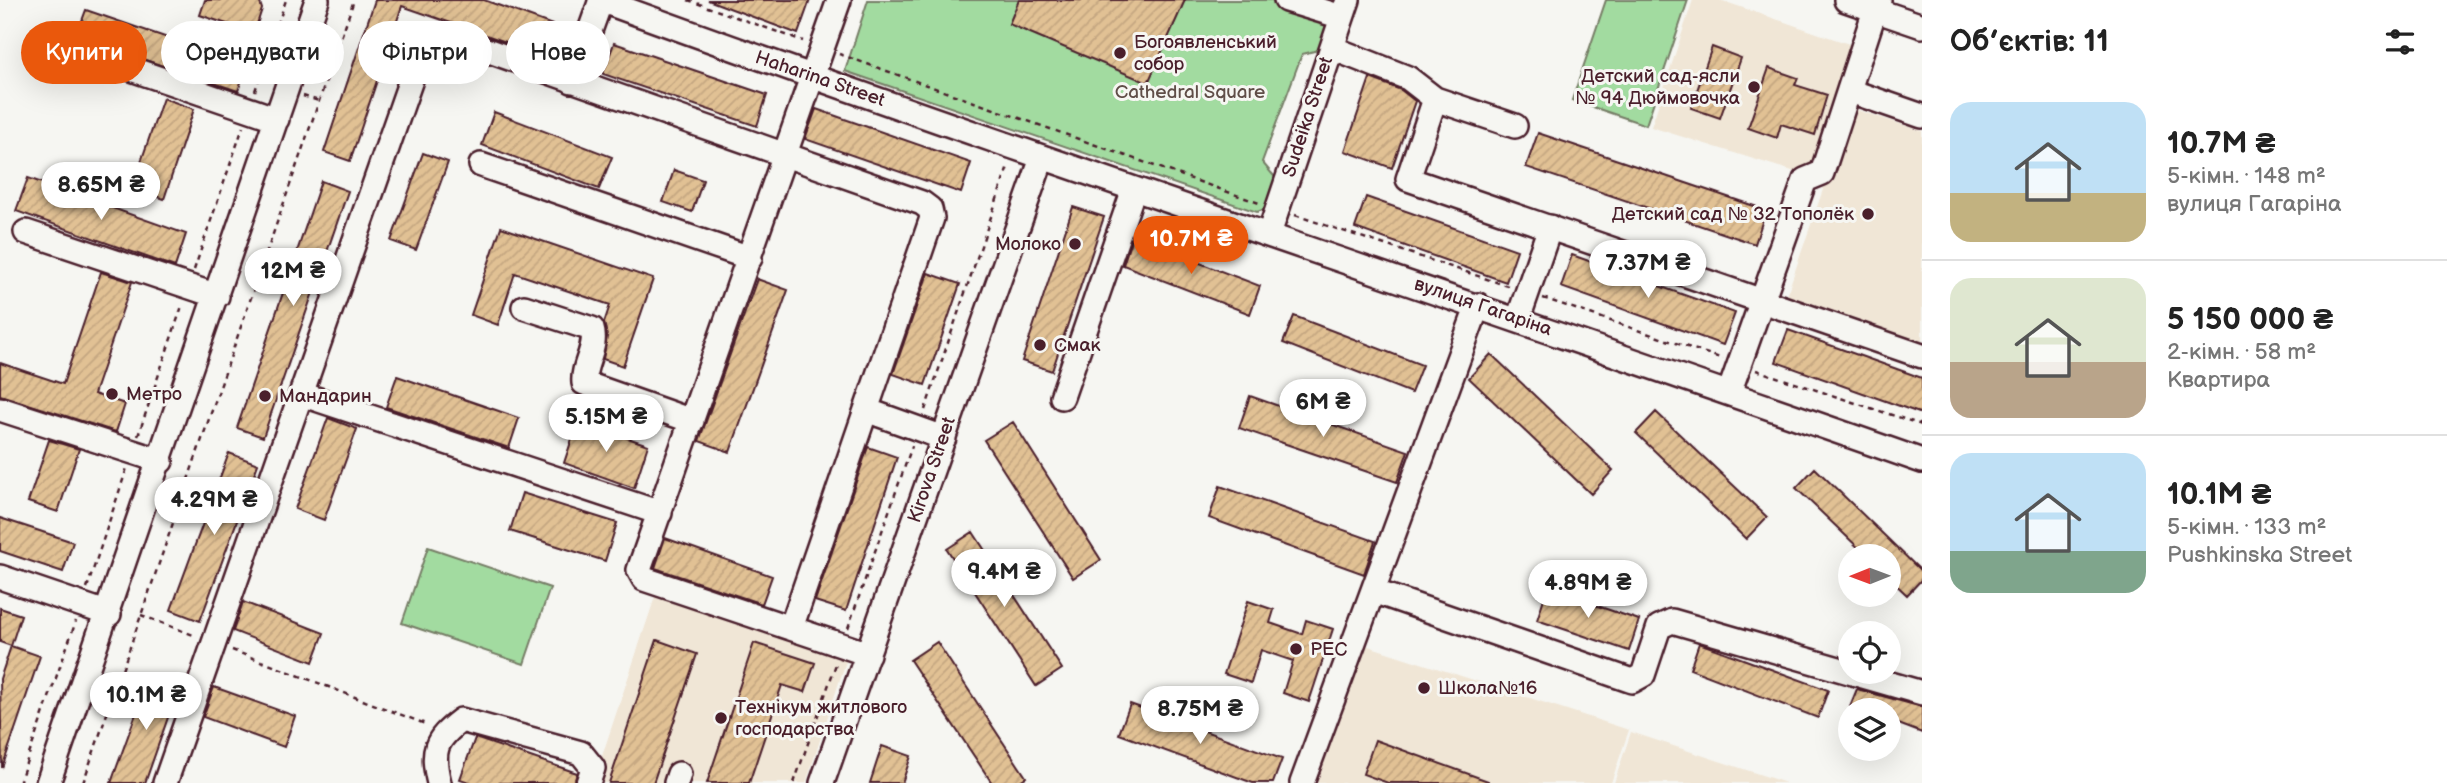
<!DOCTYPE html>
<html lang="uk">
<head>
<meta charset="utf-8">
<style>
  body { margin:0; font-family:"Balsamiq Sans",sans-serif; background:#f6f6f6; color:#222; height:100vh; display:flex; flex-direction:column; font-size:26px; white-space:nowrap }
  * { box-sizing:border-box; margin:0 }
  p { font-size:23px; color:#767676 }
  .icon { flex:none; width:38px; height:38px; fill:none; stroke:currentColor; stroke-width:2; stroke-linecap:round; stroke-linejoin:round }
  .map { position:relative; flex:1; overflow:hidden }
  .panel { display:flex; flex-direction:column; background:#fff; width:525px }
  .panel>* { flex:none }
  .top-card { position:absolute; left:21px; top:21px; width:665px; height:63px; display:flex; gap:14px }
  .needle { width:46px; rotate:269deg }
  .fabs { position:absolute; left:1838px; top:544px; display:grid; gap:14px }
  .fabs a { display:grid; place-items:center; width:63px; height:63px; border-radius:50%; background:#fff; box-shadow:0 7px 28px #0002; font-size:35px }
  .price { position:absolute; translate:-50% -60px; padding:0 16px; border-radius:24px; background:#fff; color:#222; font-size:23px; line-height:46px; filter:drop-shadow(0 2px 4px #0008) }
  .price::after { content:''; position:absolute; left:50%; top:42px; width:21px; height:16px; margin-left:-10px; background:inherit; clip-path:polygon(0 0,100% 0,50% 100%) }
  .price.active { background:#ea580c; color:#fff }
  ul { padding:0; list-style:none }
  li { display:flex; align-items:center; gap:21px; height:175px; padding:0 28px }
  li+li { border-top:2px solid #e0e0e0 }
  li span { display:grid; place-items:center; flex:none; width:196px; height:140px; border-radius:21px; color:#555 }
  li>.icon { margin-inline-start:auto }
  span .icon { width:84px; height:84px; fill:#fffc; stroke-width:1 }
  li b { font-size:30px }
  h2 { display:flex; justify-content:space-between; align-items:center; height:84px; padding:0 28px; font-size:30px }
  .pill { padding:0 24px; border-radius:32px; background:#fff; box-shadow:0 7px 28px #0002; font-size:24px; line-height:63px }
  .pill.active { background:#ea580c; color:#fff }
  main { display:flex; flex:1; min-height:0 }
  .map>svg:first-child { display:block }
  .built { fill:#f0e6d6 }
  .green { fill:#a2dba0; stroke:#767d66; stroke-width:2 }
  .building { fill:url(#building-hatch); stroke:#4a1f2b; stroke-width:2 }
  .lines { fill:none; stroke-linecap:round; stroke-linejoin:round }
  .minor-casing { stroke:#4a1f2b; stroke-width:28 }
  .path { stroke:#4a1f2b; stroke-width:2.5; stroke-dasharray:5 5; stroke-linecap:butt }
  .minor { stroke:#f6f6f2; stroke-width:23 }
  .poi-dot { fill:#4a1f2b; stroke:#f6f6f2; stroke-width:2.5 }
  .labels { text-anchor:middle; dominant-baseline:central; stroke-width:6; stroke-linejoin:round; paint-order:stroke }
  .poi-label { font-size:19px; fill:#4a1f2b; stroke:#f6f6f2; text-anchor:start }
  .street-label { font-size:19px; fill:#4a1f2b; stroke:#f6f6f2 }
  .park-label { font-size:19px; fill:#604e48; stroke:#f6f6f2 }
</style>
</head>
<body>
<main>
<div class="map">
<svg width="1922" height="783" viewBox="0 0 1922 783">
  <defs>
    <pattern id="building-hatch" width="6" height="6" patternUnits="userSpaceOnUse" patternTransform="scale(1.75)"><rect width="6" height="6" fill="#e1c194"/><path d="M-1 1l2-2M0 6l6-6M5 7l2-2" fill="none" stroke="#c3a580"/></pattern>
  </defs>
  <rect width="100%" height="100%" fill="#f6f6f2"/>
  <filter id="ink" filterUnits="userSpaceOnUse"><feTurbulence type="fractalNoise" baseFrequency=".0143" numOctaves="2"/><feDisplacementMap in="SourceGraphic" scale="14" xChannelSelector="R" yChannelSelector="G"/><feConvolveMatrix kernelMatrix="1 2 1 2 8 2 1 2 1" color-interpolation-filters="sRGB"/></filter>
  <g filter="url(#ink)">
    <path class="built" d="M1693,0H1720L1858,47L1817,167L1802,174L1651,127Z
      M1851,108L1922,131V342L1786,297Z
      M658,588L849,652L806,783H593Z
      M1365,645L1629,730L1611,783H1315Z
      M1631,732L1786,783H1614Z"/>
    <path class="green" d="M868,0H1318L1332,22L1323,49L1302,54L1262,162L1279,182L1270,207L1257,212L845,71Z
      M1606,0H1688L1646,125L1572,100Z
      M428,547L550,588L524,664L402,623Z"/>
    <path class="building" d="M205,0H259L262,9L254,33L200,15Z
      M375,0H484L572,32L561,61L402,6L350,161L324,152Z
      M708,0H810L798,34Z
      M1019,0H1185L1148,83L1009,24Z
      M86,10L247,65L238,91L76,37Z
      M614,43L767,95L757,126L603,74Z
      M1712,47L1741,58L1720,118L1691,108Z
      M1769,68L1798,78L1795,85L1827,95L1815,135L1781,124L1777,138L1748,128Z
      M1370,78L1401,90L1415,101L1392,168L1345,151Z
      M163,98L194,109L164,199L132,188Z
      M816,109L971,163L961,193L805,139Z
      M494,112L612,157L599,189L482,145Z
      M1538,133L1766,210L1755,244L1526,167Z
      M423,153L448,162L416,250L391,241Z
      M674,170L703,180L692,212L663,202Z
      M28,178L186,234L175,267L16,211Z
      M321,181L348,191L263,437L237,428Z
      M1366,197L1517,250L1506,282L1355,228Z
      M1073,207L1104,217L1052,371L1022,361Z
      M501,227L653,279L623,366L603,359L607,336L604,323L610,305L515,273L498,325L471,315Z
      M1132,237L1260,286L1250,314L1123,265Z
      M1572,255L1735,313L1723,345L1561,287Z
      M101,272L132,282L94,394L125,404L116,432L0,395V363L63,384Z
      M928,273L960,284L925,385L893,374Z
      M757,279L788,290L730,452L699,441Z
      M1294,316L1422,365L1411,393L1283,343Z
      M1788,330L1922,378V414L1776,362Z
      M1491,354L1613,470L1591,494L1469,378Z
      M397,376L519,418L509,448L386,407Z
      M1250,396L1408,451L1397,482L1239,428Z
      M1656,412L1767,517L1746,539L1636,433Z
      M328,418L357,429L324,520L295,509Z
      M578,421L648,445L634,488L564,463Z
      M1013,422L1101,560L1073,578L984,440Z
      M49,440L79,449L58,512L28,502Z
      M868,447L897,457L846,611L815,601Z
      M229,453L258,464L200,621L171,610Z
      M1815,468L1922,572V579L1907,595L1888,577V556H1867L1796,488Z
      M1220,486L1375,541L1364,574L1209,518Z
      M522,493L617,523L605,561L510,531Z
      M0,518L73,542L63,572L0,551Z
      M973,532L1062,669L1036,686L947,549Z
      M665,538L772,576L762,604L655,568Z
      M1547,589L1639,620L1629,651L1537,620Z
      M1248,601L1274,610L1270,623L1302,634L1306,620L1333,629L1309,702L1283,693L1293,661L1261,650L1251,683L1224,674Z
      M243,602L324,633L313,662L233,631Z
      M0,608L21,615L11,646L0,642Z
      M657,640L697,654L653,783H609Z
      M937,642L1026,777L1017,783H992L910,660Z
      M754,643L815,663L805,692L782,685L749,783H707Z
      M1699,643L1828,690L1818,718L1690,669Z
      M11,646L40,656L2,768L0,679Z
      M150,675L179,686L145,783H111Z
      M214,687L295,716L284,747L203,717Z
      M1857,689L1922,707V733L1888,720V710H1863L1850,706Z
      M1130,704L1282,759L1273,783H1253L1119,734Z
      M475,738L577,773L574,783H472L460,779Z
      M1375,740L1488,781V783H1388L1363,774Z
      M882,746L911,756L902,783H870Z"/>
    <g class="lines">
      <g class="minor-casing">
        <path id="minor" d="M600,0C1038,160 1482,306 1922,461
          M839,0L639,570L644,579L868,654
          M1286,0L1342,17
          M1846,0L1875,10L1879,0
          M1332,48L1408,78L1435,99L1408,179L1922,356
          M79,51L277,119
          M572,81L601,0
          M1850,91L1922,116
          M1435,99L1515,126
          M481,165L750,258
          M26,232L217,296
          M1269,234L1348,0
          M524,307L592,329C598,347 582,365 584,383L692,421
          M1518,319L1550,227
          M1729,393L1805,180L1822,173L1875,10L1922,26
          M301,394L660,513
          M1062,397L1134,189
          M0,409L161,461
          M866,410L944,438
          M0,577L109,614
          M1373,591L1632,681L1643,675L1659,627L1672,621L1922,693
          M48,783L317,0
          M165,783L420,54L440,39L458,40L922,203L930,209L932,218L791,628
          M439,783C431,750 435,740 461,720L581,753L593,768L588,783
          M676,783L679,774
          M822,783L1042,158
          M1302,783L1478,305"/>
      </g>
      <path class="path" d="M688,0L803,41
        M839,54L1259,203
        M255,91L286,0
        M303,96L319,101
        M1295,215L1511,287
        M194,270L243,127
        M1543,298L1723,359
        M1756,370L1922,425
        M925,410L1009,164
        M138,436L182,306
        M87,588L127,468
        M141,615L196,636
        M848,628L912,446
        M232,650L428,725
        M19,783L76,621
        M83,783L354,0
        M794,783L836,664"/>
      <use href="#minor" class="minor"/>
    </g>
  </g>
  <g class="poi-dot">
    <circle cx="1120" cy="53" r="7"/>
    <circle cx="1754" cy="87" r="7"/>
    <circle cx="1868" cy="214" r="7"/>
    <circle cx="1075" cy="244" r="7"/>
    <circle cx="1040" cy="345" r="7"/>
    <circle cx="112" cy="394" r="7"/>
    <circle cx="265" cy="396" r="7"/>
    <circle cx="1296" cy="649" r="7"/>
    <circle cx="1424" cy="688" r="7"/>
    <circle cx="721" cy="718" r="7"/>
  </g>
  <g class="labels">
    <g class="poi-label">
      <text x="1134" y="42">Богоявленський<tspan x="1134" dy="22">собор</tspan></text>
      <text x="1740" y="76" text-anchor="end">Детский сад-ясли<tspan x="1740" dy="22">№ 94 Дюймовочка</tspan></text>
      <text x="1854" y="214" text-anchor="end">Детский сад № 32 Тополёк</text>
      <text x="1061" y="244" text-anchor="end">Молоко</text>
      <text x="1054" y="345">Смак</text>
      <text x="126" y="394">Метро</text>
      <text x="279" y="396">Мандарин</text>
      <text x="1310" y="649">РЕС</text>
      <text x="1438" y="688">Школа№16</text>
      <text x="735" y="707">Технікум житлового<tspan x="735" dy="22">господарства</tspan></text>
    </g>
    <g class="street-label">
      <text transform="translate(820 79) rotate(19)">Haharina Street</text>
      <text transform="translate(1308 117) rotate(-72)">Sudeika Street</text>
      <text transform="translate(1483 307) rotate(19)">вулиця Гагаріна</text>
      <text transform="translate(932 470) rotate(-71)">Kirova Street</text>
    </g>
    <g class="park-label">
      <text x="1190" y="92">Cathedral Square</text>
    </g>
  </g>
</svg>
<div class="fabs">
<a><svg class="needle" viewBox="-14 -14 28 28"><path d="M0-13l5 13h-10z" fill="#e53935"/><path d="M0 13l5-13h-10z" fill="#767676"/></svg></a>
<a><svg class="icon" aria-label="locate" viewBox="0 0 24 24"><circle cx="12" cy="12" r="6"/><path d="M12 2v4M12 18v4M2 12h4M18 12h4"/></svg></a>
<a><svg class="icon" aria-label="layers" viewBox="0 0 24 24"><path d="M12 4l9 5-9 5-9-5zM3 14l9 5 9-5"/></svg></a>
</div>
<b class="price" style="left:101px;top:222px">8.65M ₴</b>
<b class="price active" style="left:1191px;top:276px">10.7M ₴</b>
<b class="price" style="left:1648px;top:300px">7.37M ₴</b>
<b class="price" style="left:293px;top:308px">12M ₴</b>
<b class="price" style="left:1323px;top:439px">6M ₴</b>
<b class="price" style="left:606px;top:454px">5.15M ₴</b>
<b class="price" style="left:214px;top:537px">4.29M ₴</b>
<b class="price" style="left:1004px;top:609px">9.4M ₴</b>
<b class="price" style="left:1588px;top:620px">4.89M ₴</b>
<b class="price" style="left:146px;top:732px">10.1M ₴</b>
<b class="price" style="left:1200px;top:746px">8.75M ₴</b>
<div class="top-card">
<a class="pill active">Купити</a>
<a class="pill">Орендувати</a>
<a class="pill">Фільтри</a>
<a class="pill">Нове</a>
</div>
</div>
<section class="panel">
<h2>Об’єктів: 11<svg class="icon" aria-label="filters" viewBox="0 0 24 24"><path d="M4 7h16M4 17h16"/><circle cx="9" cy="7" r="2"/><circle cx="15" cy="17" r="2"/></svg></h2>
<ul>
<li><span style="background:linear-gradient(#bfe0f5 65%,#c2b280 0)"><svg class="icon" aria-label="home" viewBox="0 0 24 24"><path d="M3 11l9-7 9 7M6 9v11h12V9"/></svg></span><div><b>10.7M ₴</b><p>5-кімн. · 148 m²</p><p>вулиця Гагаріна</p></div></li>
<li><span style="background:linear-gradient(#dfe7d0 60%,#b9a48a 0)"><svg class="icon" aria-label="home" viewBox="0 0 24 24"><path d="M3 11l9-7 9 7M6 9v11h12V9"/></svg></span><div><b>5 150 000 ₴</b><p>2-кімн. · 58 m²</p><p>Квартира</p></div></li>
<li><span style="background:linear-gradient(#bfe0f5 70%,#7fa58c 0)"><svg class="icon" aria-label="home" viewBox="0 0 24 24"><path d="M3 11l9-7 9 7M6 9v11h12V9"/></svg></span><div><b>10.1M ₴</b><p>5-кімн. · 133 m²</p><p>Pushkinska Street</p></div></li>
</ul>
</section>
</main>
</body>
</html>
